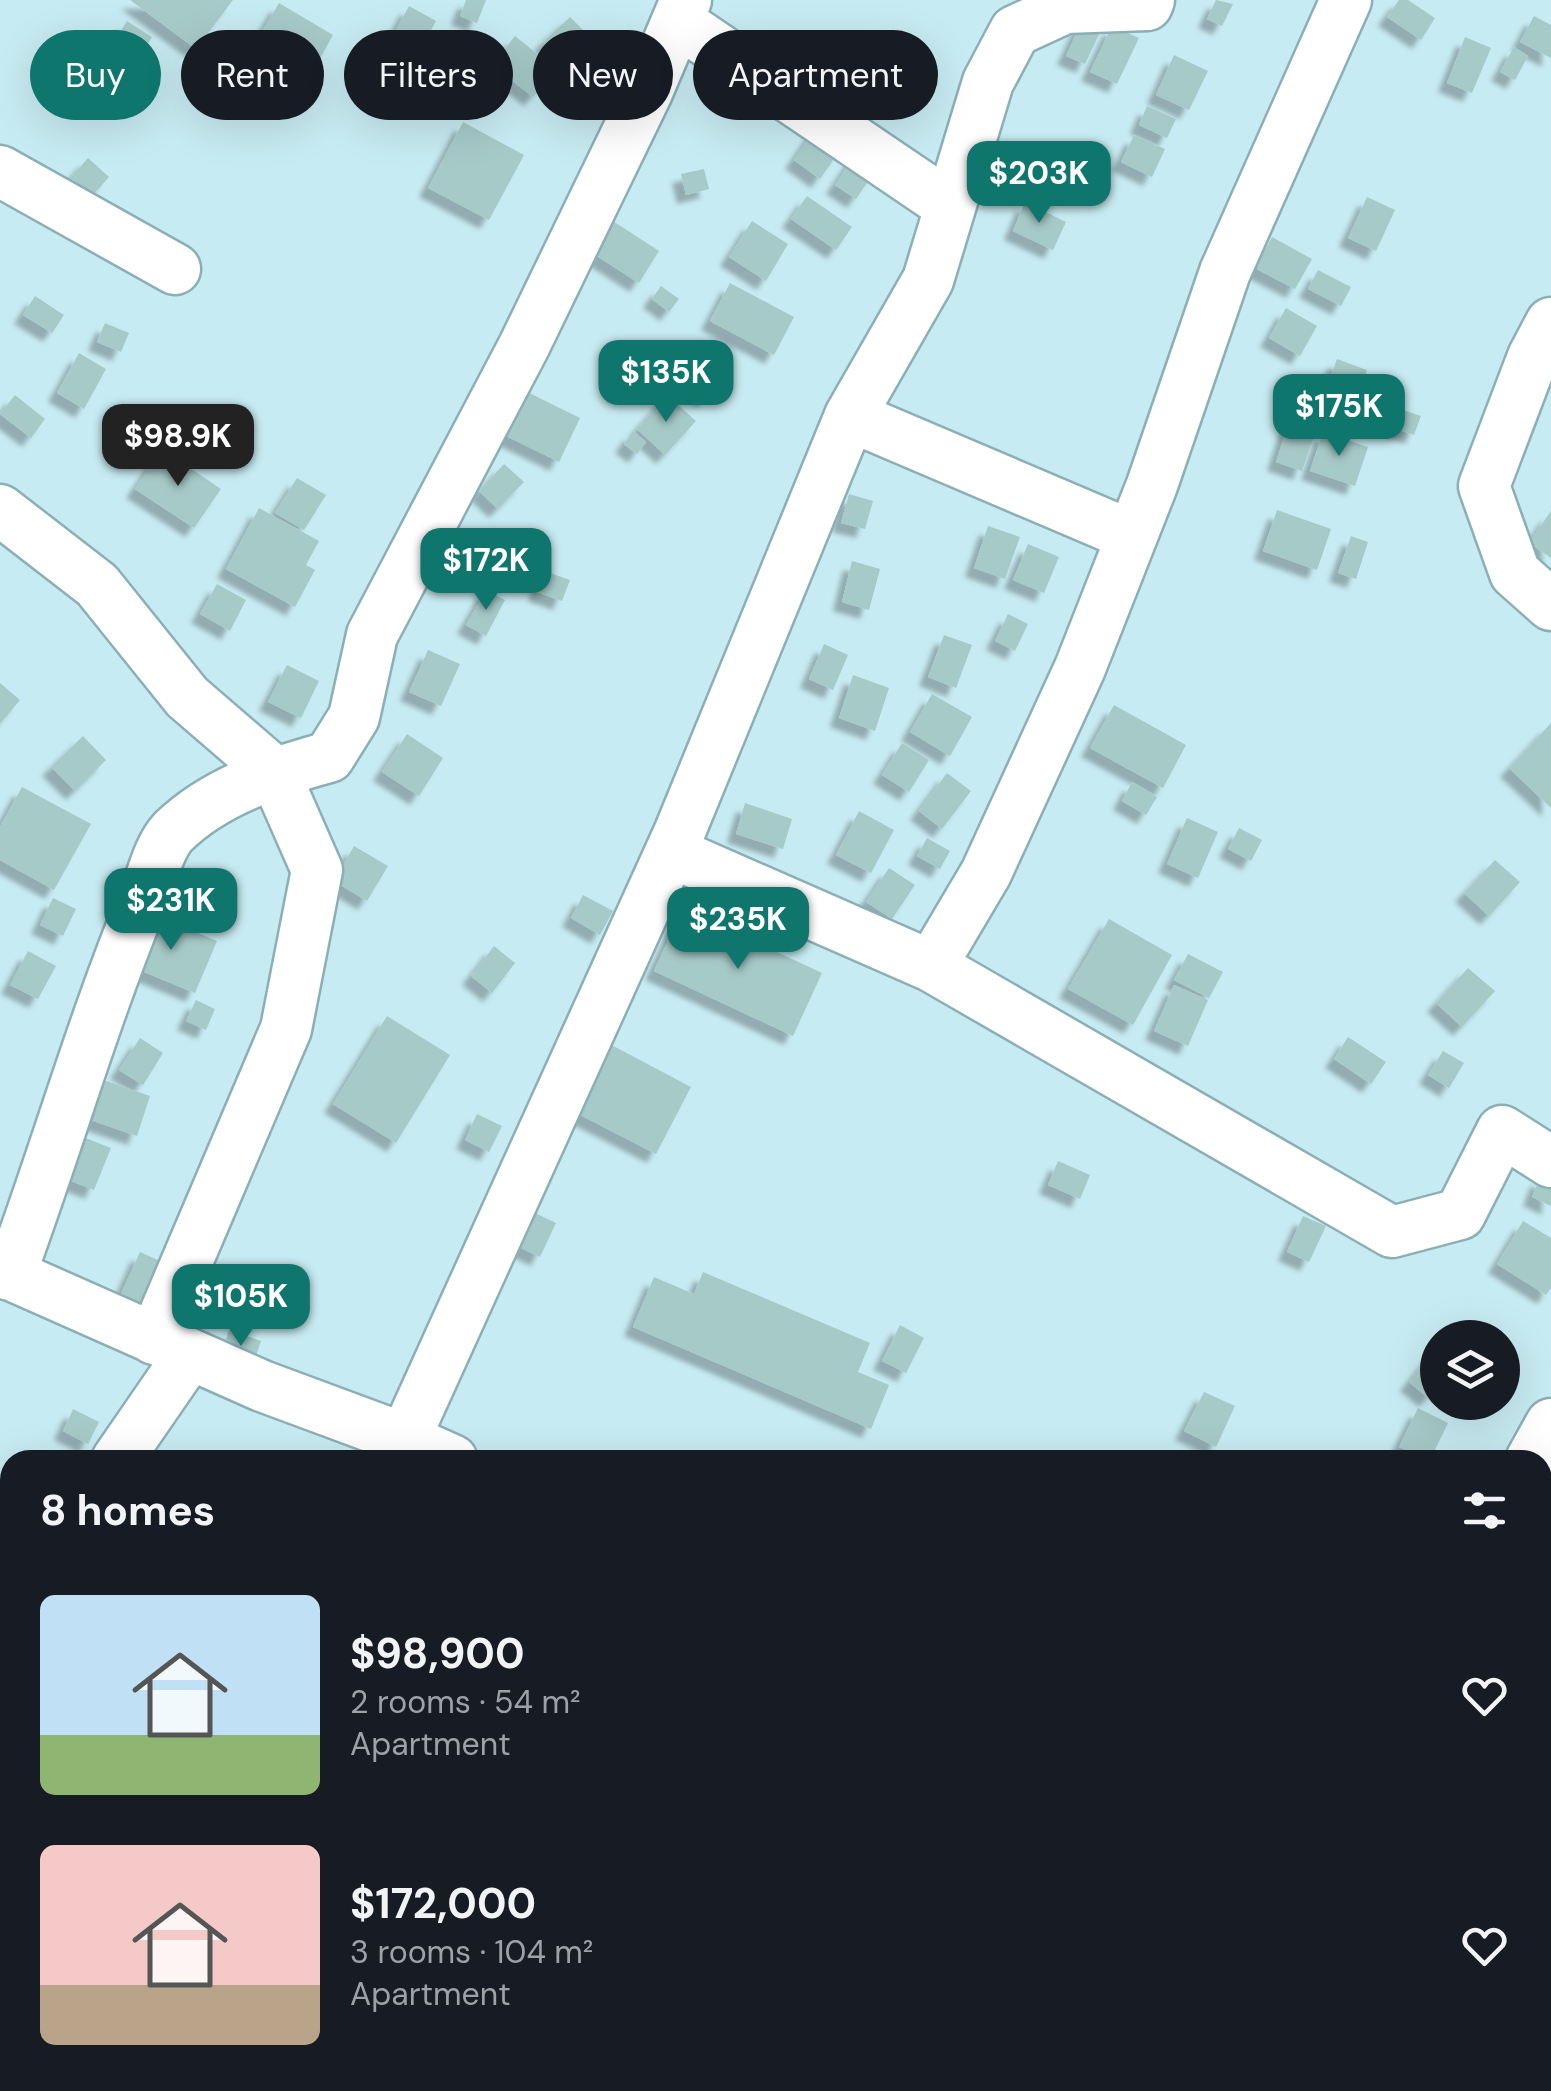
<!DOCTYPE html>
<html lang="en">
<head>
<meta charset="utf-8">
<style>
  body { margin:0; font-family:"DM Sans",sans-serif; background:#242831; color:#f1f3f6; height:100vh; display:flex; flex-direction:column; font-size:38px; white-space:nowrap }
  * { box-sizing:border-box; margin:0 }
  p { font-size:32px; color:#9ea1a6 }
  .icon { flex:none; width:55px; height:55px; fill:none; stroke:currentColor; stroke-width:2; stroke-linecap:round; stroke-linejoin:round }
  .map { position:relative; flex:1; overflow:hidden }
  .side { position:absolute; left:0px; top:1450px; width:1552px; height:642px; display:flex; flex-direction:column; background:#171b24; border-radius:30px 30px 0 0; box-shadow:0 10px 40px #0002 }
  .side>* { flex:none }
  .hud { position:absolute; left:30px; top:30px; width:1000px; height:90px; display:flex; gap:20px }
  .controls { position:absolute; left:1420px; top:1320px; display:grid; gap:20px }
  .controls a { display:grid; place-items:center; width:100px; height:100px; border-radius:50%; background:#171b24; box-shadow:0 10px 40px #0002; font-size:50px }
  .price { position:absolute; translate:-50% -85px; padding:0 22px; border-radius:20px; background:#0f766e; color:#fff; font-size:32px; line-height:65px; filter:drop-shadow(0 2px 5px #0008) }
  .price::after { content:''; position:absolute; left:50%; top:60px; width:30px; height:22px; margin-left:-15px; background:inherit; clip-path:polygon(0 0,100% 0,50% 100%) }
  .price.selected { background:#222; color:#fff }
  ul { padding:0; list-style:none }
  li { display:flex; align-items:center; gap:30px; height:250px; padding:0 40px }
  li span { display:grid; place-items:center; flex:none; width:280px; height:200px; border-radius:15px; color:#555 }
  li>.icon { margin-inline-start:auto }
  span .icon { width:120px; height:120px; fill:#fffc; stroke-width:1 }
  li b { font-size:42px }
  h2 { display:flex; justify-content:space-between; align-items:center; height:120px; padding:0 40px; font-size:42px }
  .pill { padding:0 35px; border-radius:45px; background:#171b24; box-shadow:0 10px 40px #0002; font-size:35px; line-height:90px }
  .pill.selected { background:#0f766e; color:#fff }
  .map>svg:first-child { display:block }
  .green { fill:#9cdeec }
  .building { fill:#a6cac8; filter:url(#shadow) }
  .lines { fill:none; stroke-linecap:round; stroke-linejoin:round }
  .minor-casing { stroke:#8cafb6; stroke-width:55 }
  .minor { stroke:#fff; stroke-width:50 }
</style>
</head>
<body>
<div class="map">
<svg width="1551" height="2091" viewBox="0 0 1551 2091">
  <defs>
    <filter id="shadow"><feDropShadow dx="-9" dy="9" stdDeviation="2.5" flood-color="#0004"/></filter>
  </defs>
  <rect width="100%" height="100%" fill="#c7ebf2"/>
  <path class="green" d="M1543,1994L1551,1998V2091H1264L1268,2082H1542Z"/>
  <path class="building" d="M130,0H233L196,49Z
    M466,0H486L477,23L460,16Z
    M1216,0L1233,4L1222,26L1207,19Z
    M1399,0H1408L1435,18L1421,40L1387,17Z
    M279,3L333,35L308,80L253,47Z
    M409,6L436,21L416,58L389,43Z
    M1534,16L1551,25V58L1520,42Z
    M570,17L589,36L561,61L543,42Z
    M1083,19L1102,28L1085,64L1066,56Z
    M127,21L152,37L131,71L106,55Z
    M1112,26L1139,38L1117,84L1090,72Z
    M515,36L556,69L533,97L492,65Z
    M1465,37L1491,48L1472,93L1447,83Z
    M1514,47L1528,56L1515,80L1500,72Z
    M1174,55L1208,71L1189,110L1156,95Z
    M1147,106L1176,119L1167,138L1139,125Z
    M824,116L851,134L820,179L794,160Z
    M463,122L524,155L489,220L428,188Z
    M1134,135L1165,149L1152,177L1121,162Z
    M861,146L883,159L856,199L835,185Z
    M88,158L109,177L83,206L62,188Z
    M704,169L709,189L686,195L681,174Z
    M807,196L852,227L836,250L791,219Z
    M1367,197L1395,210L1376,251L1348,238Z
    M1025,202L1066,222L1053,250L1013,231Z
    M596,210L659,251L639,283L575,242Z
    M752,221L788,244L766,281L729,257Z
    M1272,237L1312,259L1295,289L1255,268Z
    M1318,270L1351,287L1341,306L1308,289Z
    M730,283L794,317L774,355L710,321Z
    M661,286L679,299L669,312L652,299Z
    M35,296L64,315L52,333L23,315Z
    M1286,308L1317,326L1300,356L1269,338Z
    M105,323L129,333L121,352L97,342Z
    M702,343L730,363L706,398L677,379Z
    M79,353L106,369L84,409L57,393Z
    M1337,359L1367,370L1358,395L1328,384Z
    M509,383L580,418L559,462L488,427Z
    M15,395L45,419L31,438L0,414Z
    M667,395L696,421L665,455L637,429Z
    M1397,408L1421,416L1414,435L1391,427Z
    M1288,425L1315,434L1302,471L1276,462Z
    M633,431L646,442L637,454L624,444Z
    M1323,432L1368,447L1355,486L1310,471Z
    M162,449L221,489L194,528L135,489Z
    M504,464L524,482L498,509L479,491Z
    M297,478L326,495L304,530L275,513Z
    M849,494L873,501L865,529L841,523Z
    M259,508L319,541L306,565L315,570L295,607L226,569Z
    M1277,510L1331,529L1317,570L1263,551Z
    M1551,511V558L1529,543Z
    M988,526L1020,537L1005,579L974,568Z
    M1351,536L1368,542L1356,579L1338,573Z
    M1028,544L1059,557L1044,593L1013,580Z
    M852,561L880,569L869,610L842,602Z
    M544,571L570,580L562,601L537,592Z
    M217,584L246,600L230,631L200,614Z
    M486,590L505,600L486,636L466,625Z
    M1008,614L1028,624L1015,651L995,641Z
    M944,635L972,645L956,688L928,677Z
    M824,644L848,655L833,690L809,679Z
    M428,650L460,664L441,706L409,692Z
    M287,665L319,681L301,718L268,702Z
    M853,675L889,688L875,731L839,718Z
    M0,683L20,700L0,724Z
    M932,694L972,717L950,756L910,732Z
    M1114,705L1186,745L1163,788L1090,748Z
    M1551,723V808L1509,768Z
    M407,734L443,758L419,796L382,772Z
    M83,736L106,760L75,791L51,767Z
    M902,743L929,760L909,792L882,775Z
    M947,773L971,791L942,829L919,811Z
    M1132,782L1157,797L1146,815L1122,801Z
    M22,787L91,824L54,890L0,860V827Z
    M745,803L792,819L783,849L736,834Z
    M859,811L894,830L871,873L836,855Z
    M1187,818L1218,832L1198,878L1167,864Z
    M1239,828L1262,840L1251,861L1228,849Z
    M927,838L950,851L940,869L917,856Z
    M354,846L388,866L367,901L334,881Z
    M1495,860L1520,882L1489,916L1464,893Z
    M889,868L915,885L892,919L866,902Z
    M197,882L231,896L221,918L188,904Z
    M583,895L613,911L600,935L571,918Z
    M53,898L76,909L63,936L40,925Z
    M683,908L822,973L793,1036L654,971Z
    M148,912L217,941L195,993L125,964Z
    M1109,919L1172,955L1133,1025L1068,989Z
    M494,946L515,963L492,993L471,976Z
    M28,951L56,966L38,999L10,985Z
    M1188,954L1223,972L1209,998L1174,980Z
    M1468,968L1495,991L1462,1027L1436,1003Z
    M1174,985L1208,1000L1188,1046L1154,1031Z
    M196,1000L215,1009L206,1030L186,1021Z
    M387,1016L450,1055L396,1143L333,1104Z
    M1348,1037L1386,1062L1371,1084L1334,1059Z
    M140,1038L163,1053L143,1085L119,1070Z
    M602,1040L691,1087L656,1154L567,1108Z
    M1443,1051L1464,1063L1449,1088L1428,1075Z
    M83,1073L150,1096L137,1136L70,1113Z
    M477,1114L502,1126L489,1152L465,1140Z
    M68,1131L111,1148L94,1190L51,1173Z
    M1058,1161L1090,1175L1080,1199L1048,1185Z
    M1540,1177L1551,1183V1206L1532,1197Z
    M535,1213L556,1223L540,1257L519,1247Z
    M1303,1216L1326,1226L1309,1262L1287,1252Z
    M1523,1221L1551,1238V1288L1546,1295L1497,1264Z
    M140,1252L176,1268L151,1323L115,1307Z
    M703,1272L870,1343L858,1372L889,1385L871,1429L633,1327L654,1277L694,1294Z
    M900,1325L924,1338L906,1373L882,1361Z
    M229,1330L261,1341L252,1368L220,1357Z
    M1433,1352L1438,1356V1387L1428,1398L1409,1382Z
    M1204,1392L1235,1406L1216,1447L1184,1431Z
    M1418,1408L1448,1423L1430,1460L1399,1447Z
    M73,1409L99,1422L88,1444L63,1431Z
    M1542,1618L1551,1624V1651L1542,1663Z
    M0,1796L10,1805V1850L0,1842Z
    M707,2082H754L748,2091H718Z"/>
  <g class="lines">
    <g class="minor-casing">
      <path id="minor" d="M677,21L950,206
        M0,171L175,269
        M1551,323L1533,357L1484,486L1515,573L1551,605
        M850,416L1132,536
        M0,510L97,585L187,697L274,772L317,870L286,1029L154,1339
        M671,852L931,966L1392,1232L1460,1214L1502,1131L1551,1162
        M931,966L986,873L1080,668L1152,485L1225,272L1346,0
        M0,1270L262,1386L405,1439L452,1460
        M10,1275C56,1151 92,1023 142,902C151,881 158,848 173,832C215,791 274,772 329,757L354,717L372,635L524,346L647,92L686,0
        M117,1460L190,1354
        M395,1460L680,831L850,416L928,280L988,82L1015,31L1065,8L1147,5L1149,0
        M1531,1460L1551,1424
        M0,1632L10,1617
        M1542,1955L1551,1958
        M0,1957L10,1966
        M126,2082L137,2091
        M841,2082L854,2091
        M57,2091L61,2082
        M521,2091L526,2082
        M1216,2091L1220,2082"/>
    </g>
    <use href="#minor" class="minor"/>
  </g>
</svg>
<div class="controls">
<a><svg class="icon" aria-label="layers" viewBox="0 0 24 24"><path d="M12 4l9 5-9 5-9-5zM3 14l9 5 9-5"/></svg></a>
</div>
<b class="price" style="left:1039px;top:226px">$203K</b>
<b class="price" style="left:666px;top:425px">$135K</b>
<b class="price" style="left:1339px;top:459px">$175K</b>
<b class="price selected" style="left:178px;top:489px">$98.9K</b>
<b class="price" style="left:486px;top:613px">$172K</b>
<b class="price" style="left:171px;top:953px">$231K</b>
<b class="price" style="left:738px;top:972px">$235K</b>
<b class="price" style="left:241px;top:1349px">$105K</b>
<div class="hud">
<a class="pill selected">Buy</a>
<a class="pill">Rent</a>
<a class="pill">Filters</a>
<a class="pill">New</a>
<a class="pill">Apartment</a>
</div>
<section class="side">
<h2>8 homes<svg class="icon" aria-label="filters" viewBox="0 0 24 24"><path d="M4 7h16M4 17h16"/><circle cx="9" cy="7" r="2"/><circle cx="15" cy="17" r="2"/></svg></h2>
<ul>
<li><span style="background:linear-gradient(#bfe0f5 70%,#8fb573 0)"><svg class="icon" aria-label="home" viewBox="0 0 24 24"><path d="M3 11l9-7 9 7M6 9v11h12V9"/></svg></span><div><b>$98,900</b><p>2 rooms · 54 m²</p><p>Apartment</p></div><svg class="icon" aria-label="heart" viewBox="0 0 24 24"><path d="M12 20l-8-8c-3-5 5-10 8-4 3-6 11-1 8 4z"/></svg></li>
<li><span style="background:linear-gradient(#f6c9c9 70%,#b9a48a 0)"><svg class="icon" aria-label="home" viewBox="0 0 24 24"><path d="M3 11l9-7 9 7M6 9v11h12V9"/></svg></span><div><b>$172,000</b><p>3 rooms · 104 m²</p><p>Apartment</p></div><svg class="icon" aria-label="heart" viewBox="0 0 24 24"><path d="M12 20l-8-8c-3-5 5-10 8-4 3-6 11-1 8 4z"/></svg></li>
</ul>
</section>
</div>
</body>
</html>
